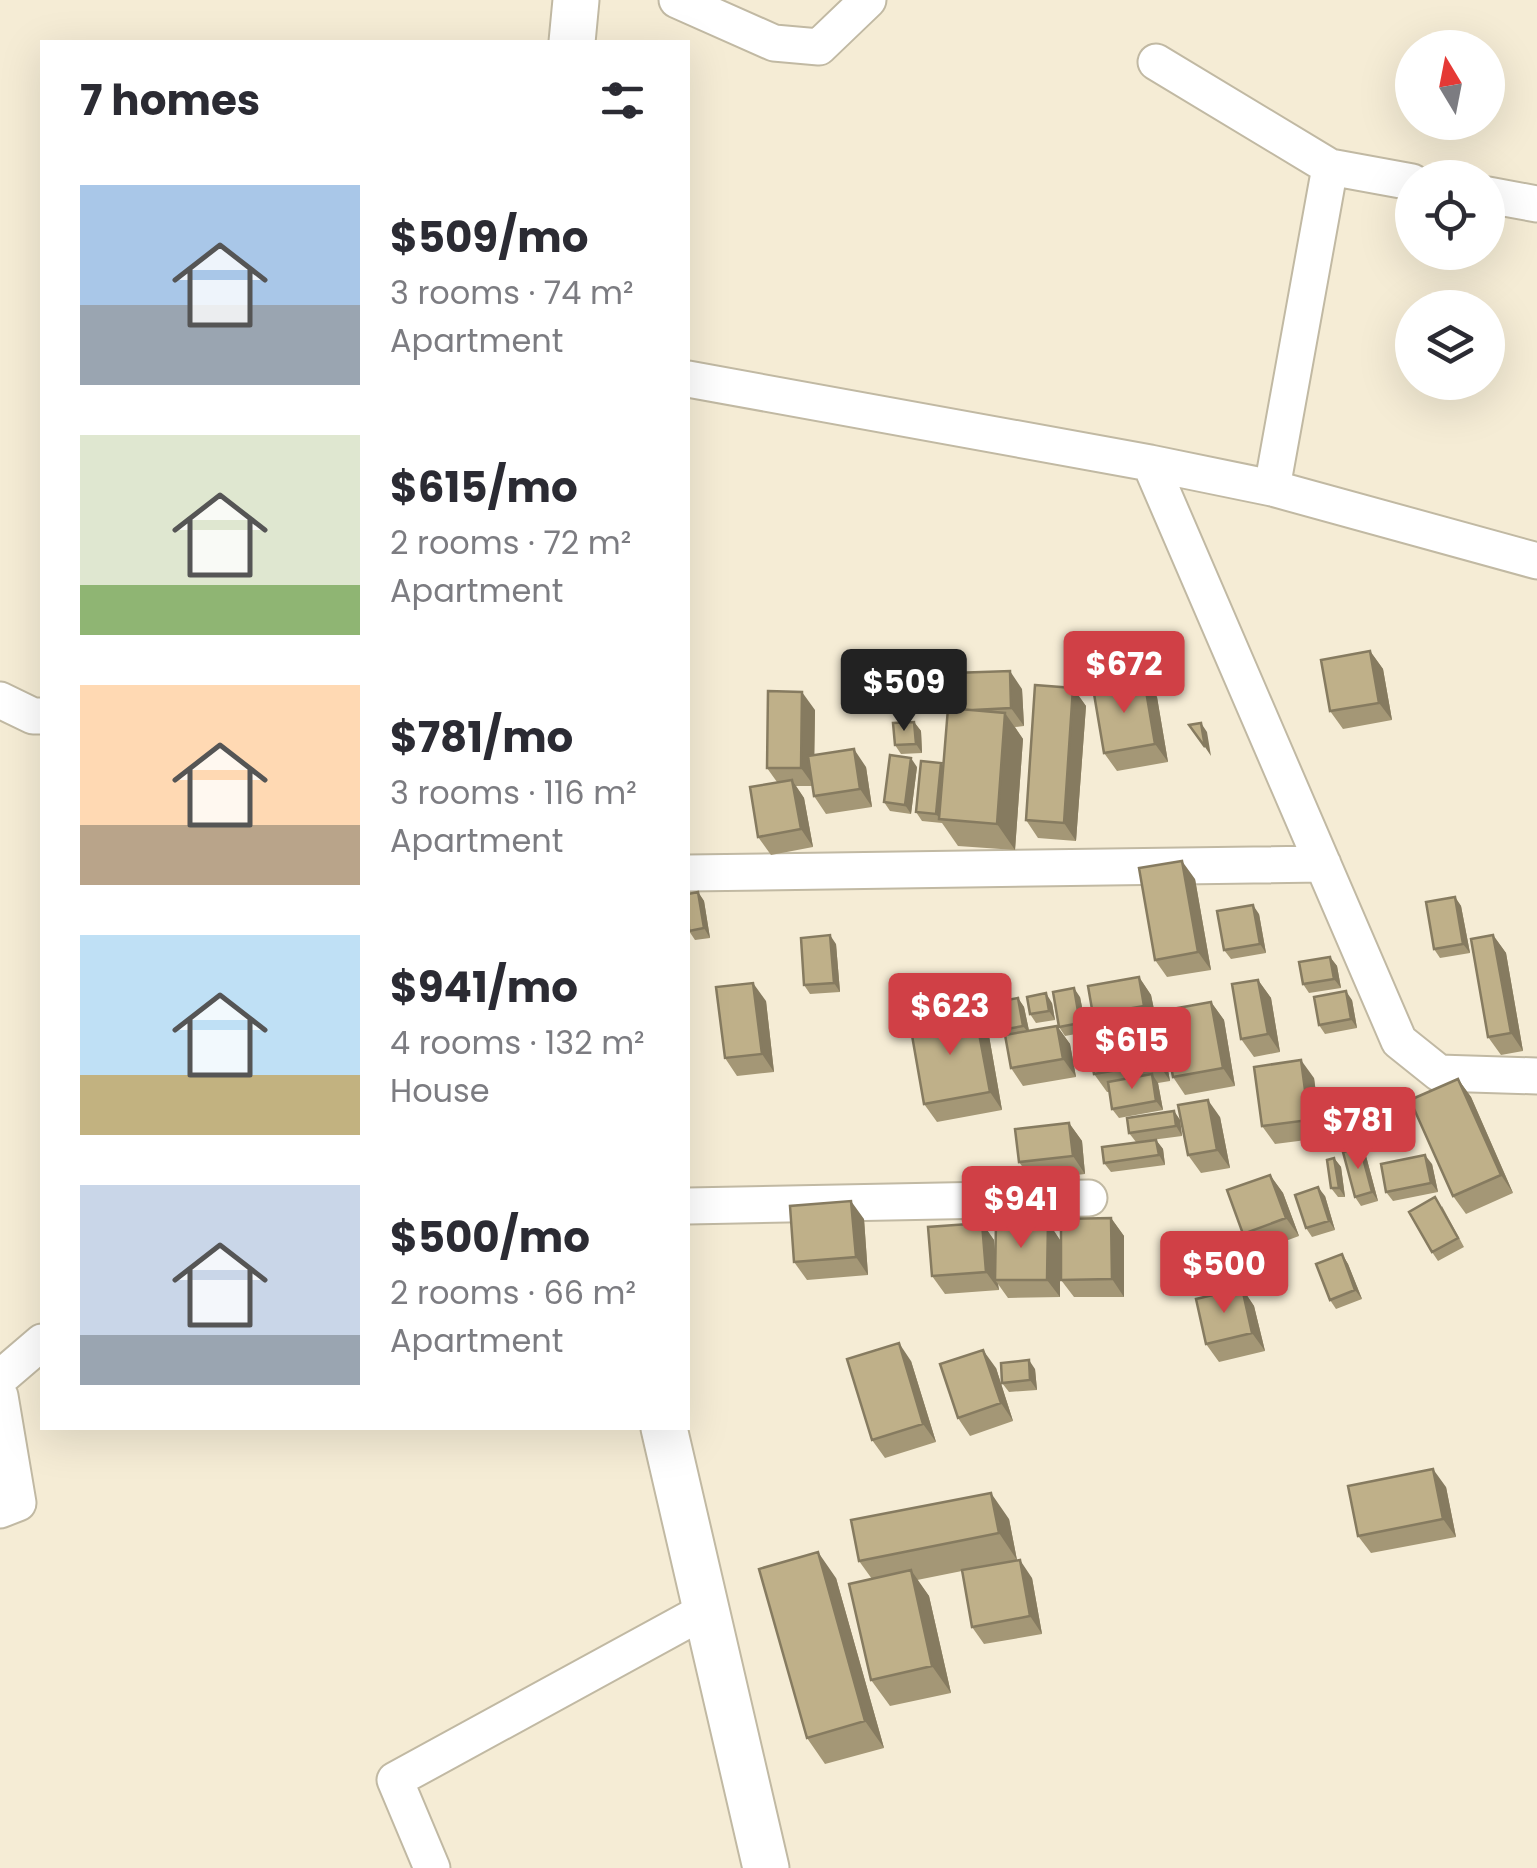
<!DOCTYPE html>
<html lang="en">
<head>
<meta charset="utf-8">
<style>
  body { margin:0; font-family:Poppins,sans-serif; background:#f2f2f3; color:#2b2b33; height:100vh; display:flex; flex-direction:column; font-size:38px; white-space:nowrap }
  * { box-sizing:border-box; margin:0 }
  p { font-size:32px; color:#7c7c81 }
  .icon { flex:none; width:55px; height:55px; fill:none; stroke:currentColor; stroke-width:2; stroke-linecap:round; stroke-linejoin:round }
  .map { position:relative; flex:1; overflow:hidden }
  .side { position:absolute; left:40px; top:40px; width:650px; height:1390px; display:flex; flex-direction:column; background:#fff; border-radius:0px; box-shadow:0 10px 40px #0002 }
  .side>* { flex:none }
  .needle { width:65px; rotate:350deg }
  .buttons { position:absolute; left:1395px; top:30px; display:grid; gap:20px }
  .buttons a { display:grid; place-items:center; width:110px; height:110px; border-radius:50%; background:#fff; box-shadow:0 10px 40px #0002; font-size:50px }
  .price { position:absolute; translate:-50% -85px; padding:0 22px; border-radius:10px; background:#d04046; color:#fff; font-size:32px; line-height:65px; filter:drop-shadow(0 2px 5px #0008) }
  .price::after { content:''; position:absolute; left:50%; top:60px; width:30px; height:22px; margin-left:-15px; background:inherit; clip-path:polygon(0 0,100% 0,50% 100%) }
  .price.on { background:#222; color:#fff }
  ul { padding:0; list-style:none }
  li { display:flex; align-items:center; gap:30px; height:250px; padding:0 40px }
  li span { display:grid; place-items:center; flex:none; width:280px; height:200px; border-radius:0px; color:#555 }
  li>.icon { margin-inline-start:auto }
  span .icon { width:120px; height:120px; fill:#fffc; stroke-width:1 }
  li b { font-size:42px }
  h2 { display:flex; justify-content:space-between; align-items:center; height:120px; padding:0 40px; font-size:42px }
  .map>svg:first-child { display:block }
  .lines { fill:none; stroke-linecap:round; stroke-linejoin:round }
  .minor-casing { stroke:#c1b9a3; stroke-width:39 }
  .tertiary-casing { stroke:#c1b9a3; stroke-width:49 }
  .minor { stroke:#fff; stroke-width:35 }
  .tertiary { stroke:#fff; stroke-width:45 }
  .wall { fill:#a49776 }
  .shaded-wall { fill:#867b60 }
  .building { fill:#bfb089; stroke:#867b60; stroke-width:2.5 }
</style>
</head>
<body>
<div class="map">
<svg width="1537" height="1868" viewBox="0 0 1537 1868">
  <rect width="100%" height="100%" fill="#f5ecd5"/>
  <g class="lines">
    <g class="minor-casing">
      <path id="minor" d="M677,0L774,43L819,47L868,0
        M1156,62L1330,167L1412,182
        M1488,195L1537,204
        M688,379L1150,463L1272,488L1537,561
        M1150,463L1399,1041L1439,1073L1537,1076
        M1272,488L1330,167
        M0,700L33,716H42
        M688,873L1323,864
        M688,1206L1089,1198
        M0,1378L42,1342
        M0,1396L18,1503L0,1510
        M432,1868L395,1780L706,1610"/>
    </g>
    <g class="tertiary-casing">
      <path id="tertiary" d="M572,42L576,0
        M664,1428L766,1868"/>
    </g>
    <use href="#minor" class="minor"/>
    <use href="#tertiary" class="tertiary"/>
  </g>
  <path class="wall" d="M1370,651L1383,669L1392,720L1343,729L1330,711Z
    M1144,679L1157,697L1168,762L1117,771L1104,753Z
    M1073,688L1086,706L1076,841L1038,838L1026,820Z
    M1022,689L1024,726L1015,727L1023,739L1015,850L958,846L942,823L922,821L916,812L941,763L944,767L955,709Z
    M815,710L814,755L866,767L872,807L826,814L814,796L812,786H796L804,798L813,847L771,855L758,837L777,782L767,768Z
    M914,722L921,731L922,753L901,754L895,745Z
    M917,767L911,814L890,811L884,802Z
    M1195,879L1211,970L1167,977L1155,960Z
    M698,892L704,901L710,938L695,940L689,931Z
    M1455,897L1461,906L1470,953L1440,958L1434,949Z
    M1259,914L1266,953L1231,959L1224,950Z
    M1493,935L1506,953L1523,1051L1501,1055L1488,1037Z
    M836,944L840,992L810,994L804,985Z
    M1330,957L1337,966L1341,988L1309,993L1303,984Z
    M1139,977L1151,995L1157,1024L1105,1033L1093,1015Z
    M1258,980L1271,998L1280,1052L1254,1057L1241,1039Z
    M1080,997L1087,1032L1065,1036L1059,1027Z
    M1018,998L1024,1007L1029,1031L1057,1026L1070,1044L1076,1077L1023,1086L1011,1068L1005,1037L1001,1030Z
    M1352,1000L1357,1028L1325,1034L1319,1025Z
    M766,1001L774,1072L737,1076L725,1058Z
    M1211,1002L1224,1020L1235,1086L1185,1095L1173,1077Z
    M1052,1003L1055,1020L1036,1023L1030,1014Z
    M1147,1026L1154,1035L1155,1043L1166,1059L1170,1081L1158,1083L1163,1110L1119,1118L1112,1109L1109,1092H1107L1094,1074Z
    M988,1030L1002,1110L937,1122L924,1104Z
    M1314,1078L1322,1138L1275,1144L1262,1126Z
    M1458,1079L1471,1097L1513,1193L1466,1214L1453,1196Z
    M1174,1111L1180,1120L1182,1136L1136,1142L1129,1133Z
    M1220,1117L1230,1168L1201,1173L1188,1155Z
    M1069,1123L1082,1141L1085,1174L1032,1180L1019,1162Z
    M1156,1140L1163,1149L1165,1165L1111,1172L1104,1163Z
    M1360,1147L1366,1156L1378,1201L1361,1206L1355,1197Z
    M1334,1158L1341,1167L1345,1197H1338L1331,1188Z
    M1432,1164L1438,1192L1393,1201L1386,1192Z
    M1270,1175L1283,1193L1299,1236L1256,1252L1243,1234Z
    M1325,1196L1335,1230L1312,1237L1306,1228Z
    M1442,1206L1464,1247L1438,1261L1432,1252Z
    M1111,1218L1124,1236V1297H1074L1061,1280Z
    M864,1219L868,1275L807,1280L794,1262Z
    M1048,1222L1060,1240V1297L1008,1298L998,1284L999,1290L945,1294L932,1276L982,1223L994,1240L995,1255Z
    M1342,1254L1348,1264L1362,1299L1336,1309L1330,1300Z
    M1242,1288L1254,1306L1265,1351L1219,1362L1206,1344Z
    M911,1361L936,1442L885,1458L872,1440Z
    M996,1368L1013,1421L970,1436L958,1418Z
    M1035,1369L1037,1390L1009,1392L1002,1383Z
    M1446,1487L1456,1537L1371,1553L1358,1536Z
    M1009,1519L1017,1560L972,1569L1032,1578L1042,1634L984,1644L972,1627L962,1571L917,1580L929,1596L951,1693L890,1706L871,1680L872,1579L859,1561Z
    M836,1578L884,1748L825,1764L807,1738Z"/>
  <path class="shaded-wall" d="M1370,651L1383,669L1392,720L1379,703Z
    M1010,671L1022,689L1024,726L1011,708Z
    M1144,679L1157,697L1168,762L1155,744Z
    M1073,688L1086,706L1076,841L1064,823Z
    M802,692L815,710L814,786L801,768Z
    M1005,713L1023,739L1015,850L997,824Z
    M914,722L921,731L922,753L916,744Z
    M1201,723L1207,732L1211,756L1205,747Z
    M854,749L866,767L872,807L860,789Z
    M911,758L917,767L911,814L905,805Z
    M941,763L947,772L940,819L936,814Z
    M792,780L804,798L813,847L801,829Z
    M1182,861L1195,879L1211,970L1198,952Z
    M698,892L704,901L710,938L704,928Z
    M1455,897L1461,906L1470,953L1463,944Z
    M1253,905L1259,914L1266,953L1260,944Z
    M830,935L836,944L840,992L834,983Z
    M1493,935L1506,953L1523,1051L1511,1033Z
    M1330,957L1337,966L1341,988L1334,979Z
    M1139,977L1151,995L1157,1024L1144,1006Z
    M1258,980L1271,998L1280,1052L1268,1034Z
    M753,983L766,1001L774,1072L762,1054Z
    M1074,988L1080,997L1087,1032L1080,1023Z
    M1346,991L1352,1000L1357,1028L1351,1019Z
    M1046,993L1052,1003L1055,1020L1049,1011Z
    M1018,998L1024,1007L1030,1035L1023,1026Z
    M1211,1002L1224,1020L1235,1086L1223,1068Z
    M975,1012L988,1030L1002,1110L990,1092Z
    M1057,1026L1070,1044L1076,1077L1063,1059Z
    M1147,1026L1154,1035L1155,1043L1166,1059L1170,1081L1158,1063L1150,1043Z
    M1301,1060L1314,1078L1322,1138L1309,1120Z
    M1152,1074L1158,1083L1163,1110L1156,1101Z
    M1458,1079L1471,1097L1513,1193L1501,1175Z
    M1208,1100L1220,1117L1230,1168L1217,1150Z
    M1174,1111L1180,1120L1182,1136L1176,1126Z
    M1069,1123L1082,1141L1085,1174L1073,1156Z
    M1156,1140L1163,1149L1165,1165L1159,1155Z
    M1360,1147L1366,1156L1378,1201L1372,1192Z
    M1425,1155L1432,1164L1438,1192L1431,1183Z
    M1334,1158L1341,1167L1345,1197L1339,1188Z
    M1270,1175L1283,1193L1299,1236L1286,1218Z
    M1318,1187L1325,1196L1335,1230L1329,1221Z
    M851,1201L864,1219L868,1275L856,1257Z
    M1111,1218L1124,1236V1297L1112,1279Z
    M1048,1222L1060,1240V1297L1047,1280Z
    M982,1223L994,1240L998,1280H995L998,1284L999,1290L986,1272Z
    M1342,1254L1348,1264L1362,1299L1355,1290Z
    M1242,1288L1254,1306L1265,1351L1252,1333Z
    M899,1343L911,1361L936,1442L923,1424Z
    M983,1350L996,1368L1013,1421L1001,1403Z
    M1029,1360L1035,1369L1037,1390L1030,1380Z
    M1433,1469L1446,1487L1456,1537L1443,1519Z
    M991,1493L1009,1519L1017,1560L999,1533Z
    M818,1552L836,1578L884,1748L865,1721Z
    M1020,1560L1032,1578L1042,1634L1030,1616Z
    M911,1570L929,1596L951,1693L932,1666Z"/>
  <path class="building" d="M1370,651L1379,703L1330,711L1321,660Z
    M1010,671L1011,708L973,710L955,709L953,673Z
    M1144,679L1155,744L1104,753L1093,688Z
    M1035,685L1073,688L1064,823L1026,820Z
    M768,691L802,692L801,768H767Z
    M948,708L1005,713L997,824L939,819Z
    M914,722L916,744L895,745L893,723Z
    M1201,723L1205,747L1189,725Z
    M854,749L860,789L814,796L808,756Z
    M890,755L911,758L905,805L884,802Z
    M921,761L941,763L936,814L916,812Z
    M792,780L801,829L758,837L750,787Z
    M1182,861L1198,952L1155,960L1139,868Z
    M698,892L704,928L689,931L688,894Z
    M1455,897L1463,944L1434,949L1426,902Z
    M1253,905L1260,944L1224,950L1217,911Z
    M830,935L834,983L804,985L801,938Z
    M1493,935L1511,1033L1488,1037L1471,939Z
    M1330,957L1334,979L1303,984L1299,962Z
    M1139,977L1144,1006L1093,1015L1088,986Z
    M1258,980L1268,1034L1241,1039L1232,984Z
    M753,983L762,1054L725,1058L716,987Z
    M1074,988L1080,1023L1059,1027L1053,992Z
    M1346,991L1351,1019L1319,1025L1314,997Z
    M1046,993L1049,1011L1030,1014L1027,997Z
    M1018,998L1023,1026L1001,1030L996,1002Z
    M1211,1002L1223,1068L1173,1077L1161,1011Z
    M975,1012L990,1092L924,1104L910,1024Z
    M1057,1026L1063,1059L1011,1068L1005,1035Z
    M1147,1026L1150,1042L1092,1052L1089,1036Z
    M1154,1041L1158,1063L1094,1074L1090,1052Z
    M1301,1060L1309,1120L1262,1126L1254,1067Z
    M1152,1074L1156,1101L1112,1109L1108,1082Z
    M1458,1079L1501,1175L1453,1196L1410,1100Z
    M1208,1100L1217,1150L1188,1155L1178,1105Z
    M1174,1111L1176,1126L1129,1133L1127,1118Z
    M1069,1123L1073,1156L1019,1162L1015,1129Z
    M1156,1140L1159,1155L1104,1163L1102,1147Z
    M1360,1147L1372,1192L1355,1197L1343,1152Z
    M1425,1155L1431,1183L1386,1192L1381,1164Z
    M1334,1158L1339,1188H1331L1327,1160Z
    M1270,1175L1286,1218L1243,1234L1227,1190Z
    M1318,1187L1329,1221L1306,1228L1295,1195Z
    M1435,1197L1458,1238L1432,1252L1409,1212Z
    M851,1201L856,1257L794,1262L790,1206Z
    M1111,1218L1112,1279L1061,1280V1219Z
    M996,1222H1048L1047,1280H995Z
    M982,1223L986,1272L932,1276L928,1227Z
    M1342,1254L1355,1290L1330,1300L1316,1264Z
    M1242,1288L1252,1333L1206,1344L1196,1299Z
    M899,1343L923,1424L872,1440L847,1359Z
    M983,1350L1001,1403L958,1418L940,1364Z
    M1029,1360L1030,1380L1002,1383L1001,1363Z
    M1433,1469L1443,1519L1358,1536L1348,1486Z
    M991,1493L999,1533L859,1561L851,1520Z
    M818,1552L865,1721L807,1738L759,1569Z
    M1020,1560L1030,1616L972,1627L962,1570Z
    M911,1570L932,1666L871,1680L849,1584Z"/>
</svg>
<div class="buttons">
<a><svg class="needle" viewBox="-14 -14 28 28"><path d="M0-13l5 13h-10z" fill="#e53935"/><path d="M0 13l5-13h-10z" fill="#7c7c81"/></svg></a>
<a><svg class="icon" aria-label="locate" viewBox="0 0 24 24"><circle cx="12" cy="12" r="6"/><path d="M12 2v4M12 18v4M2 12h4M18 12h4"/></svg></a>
<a><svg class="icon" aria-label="layers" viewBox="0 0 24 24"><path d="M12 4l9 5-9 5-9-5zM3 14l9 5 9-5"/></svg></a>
</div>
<b class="price" style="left:1124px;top:716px">$672</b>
<b class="price on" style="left:904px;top:734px">$509</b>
<b class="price" style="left:950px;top:1058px">$623</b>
<b class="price" style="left:1132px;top:1092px">$615</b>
<b class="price" style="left:1358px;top:1172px">$781</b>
<b class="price" style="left:1021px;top:1251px">$941</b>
<b class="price" style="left:1224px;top:1316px">$500</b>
<section class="side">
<h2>7 homes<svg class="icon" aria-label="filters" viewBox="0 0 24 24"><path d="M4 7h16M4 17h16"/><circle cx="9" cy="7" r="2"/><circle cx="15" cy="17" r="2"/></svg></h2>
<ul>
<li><span style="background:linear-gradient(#a9c7e8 60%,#9aa5b1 0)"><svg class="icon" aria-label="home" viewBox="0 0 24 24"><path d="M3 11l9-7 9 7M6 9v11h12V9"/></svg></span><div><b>$509/mo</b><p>3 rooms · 74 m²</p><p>Apartment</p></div></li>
<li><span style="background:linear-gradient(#dfe7d0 75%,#8fb573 0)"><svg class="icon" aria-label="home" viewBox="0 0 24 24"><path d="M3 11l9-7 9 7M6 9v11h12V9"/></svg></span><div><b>$615/mo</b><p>2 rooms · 72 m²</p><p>Apartment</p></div></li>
<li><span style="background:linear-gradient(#ffd9b3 70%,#b9a48a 0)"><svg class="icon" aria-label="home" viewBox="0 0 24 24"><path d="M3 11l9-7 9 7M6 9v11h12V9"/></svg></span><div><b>$781/mo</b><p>3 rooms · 116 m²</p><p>Apartment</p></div></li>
<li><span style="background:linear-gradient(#bfe0f5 70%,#c2b280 0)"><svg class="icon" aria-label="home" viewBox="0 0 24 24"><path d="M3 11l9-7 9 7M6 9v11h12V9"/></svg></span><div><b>$941/mo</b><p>4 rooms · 132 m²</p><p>House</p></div></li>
<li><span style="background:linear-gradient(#c9d6e8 75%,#9aa5b1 0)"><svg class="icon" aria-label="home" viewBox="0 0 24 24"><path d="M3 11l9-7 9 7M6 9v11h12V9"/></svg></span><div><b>$500/mo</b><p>2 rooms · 66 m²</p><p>Apartment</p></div></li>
</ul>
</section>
</div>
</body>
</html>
